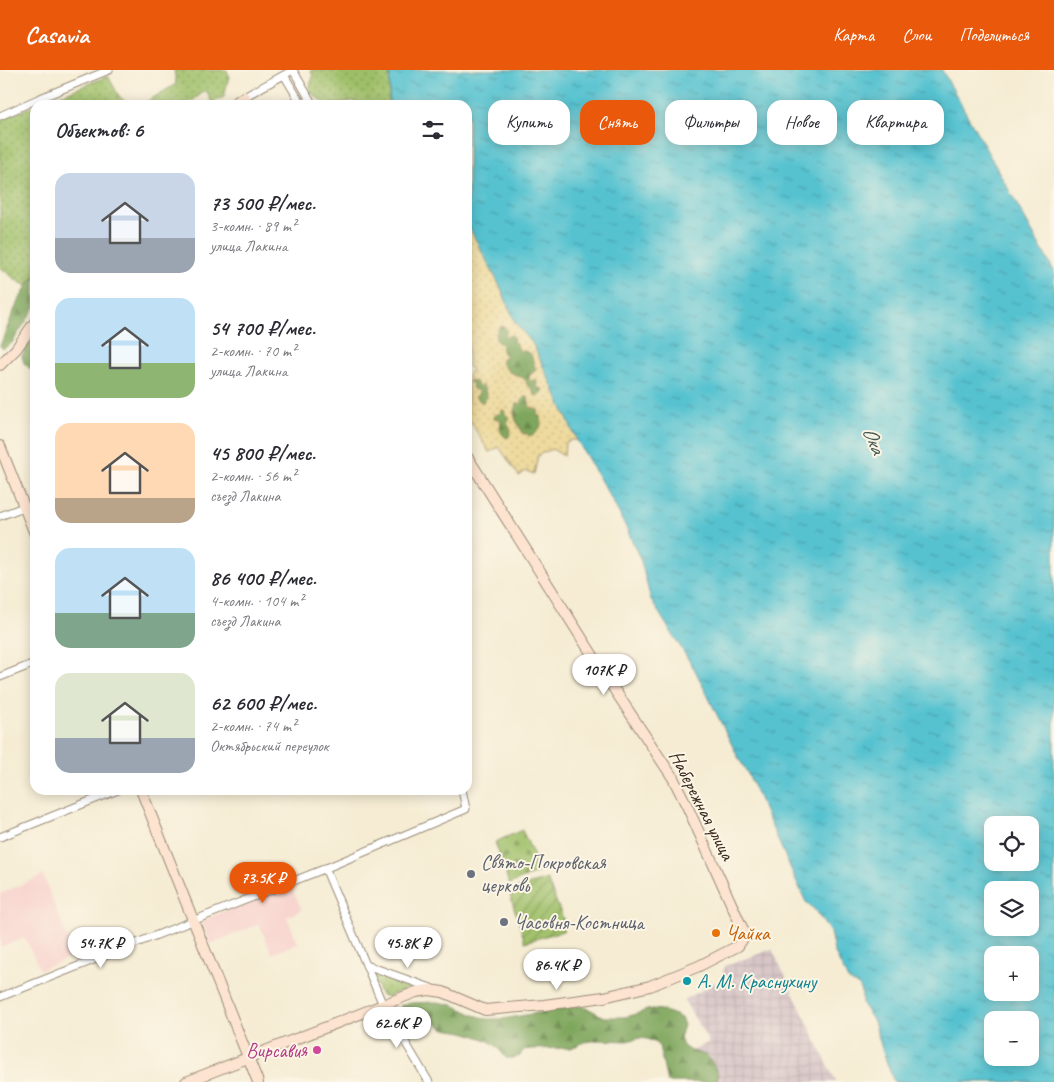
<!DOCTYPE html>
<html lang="ru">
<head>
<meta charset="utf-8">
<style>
  body { margin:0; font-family:Caveat,sans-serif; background:#f7f7f7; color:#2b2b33; height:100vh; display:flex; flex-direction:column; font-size:19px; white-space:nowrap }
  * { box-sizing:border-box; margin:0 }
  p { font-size:16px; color:#7c7c81 }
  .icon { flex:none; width:28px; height:28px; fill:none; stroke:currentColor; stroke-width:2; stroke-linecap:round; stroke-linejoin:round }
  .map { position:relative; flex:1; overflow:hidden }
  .panel { position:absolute; left:30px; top:30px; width:442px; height:695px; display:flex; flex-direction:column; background:#fff; border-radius:15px; box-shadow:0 2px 12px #0003 }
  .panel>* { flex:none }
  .top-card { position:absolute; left:488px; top:30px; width:475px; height:45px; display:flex; gap:10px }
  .tools { position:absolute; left:984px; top:746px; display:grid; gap:10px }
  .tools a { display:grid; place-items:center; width:55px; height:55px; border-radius:10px; background:#fff; box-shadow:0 2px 12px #0003; font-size:25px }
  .price { position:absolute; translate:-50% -42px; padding:0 11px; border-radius:18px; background:#fff; color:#222; font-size:16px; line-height:32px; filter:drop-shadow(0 1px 2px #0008) }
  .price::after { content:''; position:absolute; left:50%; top:30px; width:15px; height:11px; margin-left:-8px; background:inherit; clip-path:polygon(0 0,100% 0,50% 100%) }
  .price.active { background:#ea580c; color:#fff }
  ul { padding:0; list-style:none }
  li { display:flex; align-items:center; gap:15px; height:125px; padding:0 25px }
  li span { display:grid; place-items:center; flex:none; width:140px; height:100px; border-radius:15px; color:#555 }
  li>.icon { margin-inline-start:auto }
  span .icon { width:60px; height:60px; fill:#fffc; stroke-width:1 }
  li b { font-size:21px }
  h2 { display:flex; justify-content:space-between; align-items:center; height:60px; padding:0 25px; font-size:21px }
  .tag { padding:0 18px; border-radius:15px; background:#fff; box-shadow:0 2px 12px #0003; font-size:18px; line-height:45px }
  .tag.active { background:#ea580c; color:#fff }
  header { display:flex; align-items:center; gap:30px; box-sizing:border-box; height:70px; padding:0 25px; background:#ea580c; color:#fff }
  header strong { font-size:24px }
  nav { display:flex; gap:28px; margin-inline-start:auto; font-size:18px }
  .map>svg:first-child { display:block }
  .built { fill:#f7d0cc }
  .industrial { fill:url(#industrial-grid) }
  .grass { fill:url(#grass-dots); stroke:#6c7443 }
  .forest { fill:url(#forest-firs); stroke:#5c683d }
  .sand { fill:url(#sand-dots); stroke:#94825e; fill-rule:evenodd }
  .cemetery { fill:url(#cemetery-stones); stroke:#6c7443 }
  .garden { fill:url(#garden-furrows); stroke:#6c7443 }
  .water { fill:url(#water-ripples); stroke:#487677; fill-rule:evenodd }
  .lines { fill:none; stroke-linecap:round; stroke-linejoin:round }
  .street-casing { stroke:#988b78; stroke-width:9 }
  .secondary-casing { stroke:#988b78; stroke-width:12 }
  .street { stroke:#fff; stroke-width:7 }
  .secondary { stroke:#fde4d0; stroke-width:10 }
  .worship-dot { fill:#6b7280; stroke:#fcf5e5; stroke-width:2 }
  .food-dot { fill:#e8710a; stroke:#fcf5e5; stroke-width:2 }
  .culture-dot { fill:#0f9aa8; stroke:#fcf5e5; stroke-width:2 }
  .hotel-dot { fill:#d1479c; stroke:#fcf5e5; stroke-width:2 }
  .labels { text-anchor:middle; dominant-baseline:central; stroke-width:4; stroke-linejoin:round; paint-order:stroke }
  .street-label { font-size:20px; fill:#3b2a1e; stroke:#fcf5e5 }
  .worship-label { font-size:20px; fill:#5b616d; stroke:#fcf5e5; text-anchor:start }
  .food-label { font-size:20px; fill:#c56008; stroke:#fcf5e5; text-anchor:start }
  .culture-label { font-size:20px; fill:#0d838f; stroke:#fcf5e5; text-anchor:start }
  .hotel-label { font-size:20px; fill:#b23c85; stroke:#fcf5e5; text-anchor:end }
  .water-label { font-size:21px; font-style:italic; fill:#435853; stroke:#fcf5e5 }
</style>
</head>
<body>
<header>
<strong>Casavia</strong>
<nav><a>Карта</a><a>Слои</a><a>Поделиться</a></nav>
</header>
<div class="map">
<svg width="1054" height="1012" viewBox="0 0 1054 1012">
  <defs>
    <pattern id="industrial-grid" width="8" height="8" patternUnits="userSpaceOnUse" patternTransform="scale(1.25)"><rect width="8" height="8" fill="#d2bec3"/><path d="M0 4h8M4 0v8" fill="none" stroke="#b5a3a7"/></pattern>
    <pattern id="grass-dots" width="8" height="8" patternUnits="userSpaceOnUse" patternTransform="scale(1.25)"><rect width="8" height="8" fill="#9ebf68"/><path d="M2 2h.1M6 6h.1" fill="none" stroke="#829b55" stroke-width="1.8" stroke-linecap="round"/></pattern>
    <pattern id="forest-firs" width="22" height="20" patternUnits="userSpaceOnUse" patternTransform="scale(1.25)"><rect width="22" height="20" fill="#7ea65c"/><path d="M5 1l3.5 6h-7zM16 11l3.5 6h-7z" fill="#68874b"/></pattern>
    <pattern id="sand-dots" width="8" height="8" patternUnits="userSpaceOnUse" patternTransform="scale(1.25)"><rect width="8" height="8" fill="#eeda9e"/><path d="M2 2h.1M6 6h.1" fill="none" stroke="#cdbb88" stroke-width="1.8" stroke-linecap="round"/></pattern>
    <pattern id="cemetery-stones" width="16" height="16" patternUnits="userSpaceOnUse" patternTransform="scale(1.25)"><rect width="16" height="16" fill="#9ebf68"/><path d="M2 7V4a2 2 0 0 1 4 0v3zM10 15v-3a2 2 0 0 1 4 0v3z" fill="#829b55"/></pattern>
    <pattern id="garden-furrows" width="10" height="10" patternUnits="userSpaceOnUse" patternTransform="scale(1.25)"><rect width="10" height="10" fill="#9ebf68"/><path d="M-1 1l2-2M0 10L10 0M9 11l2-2" fill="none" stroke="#829b55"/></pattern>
    <pattern id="water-ripples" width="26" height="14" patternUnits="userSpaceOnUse" patternTransform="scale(1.25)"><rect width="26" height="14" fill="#56c2d0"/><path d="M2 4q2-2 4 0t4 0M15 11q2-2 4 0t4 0" fill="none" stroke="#489ea8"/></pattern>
  </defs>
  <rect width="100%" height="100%" fill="#fcf5e5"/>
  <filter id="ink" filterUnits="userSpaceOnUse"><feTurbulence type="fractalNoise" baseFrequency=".02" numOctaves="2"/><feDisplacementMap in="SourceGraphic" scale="10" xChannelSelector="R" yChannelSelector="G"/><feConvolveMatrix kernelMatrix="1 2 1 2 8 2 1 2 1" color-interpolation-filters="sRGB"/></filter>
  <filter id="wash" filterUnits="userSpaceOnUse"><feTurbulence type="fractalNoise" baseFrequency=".0096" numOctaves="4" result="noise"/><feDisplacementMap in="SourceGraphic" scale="20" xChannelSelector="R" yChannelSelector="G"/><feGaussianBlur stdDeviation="1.12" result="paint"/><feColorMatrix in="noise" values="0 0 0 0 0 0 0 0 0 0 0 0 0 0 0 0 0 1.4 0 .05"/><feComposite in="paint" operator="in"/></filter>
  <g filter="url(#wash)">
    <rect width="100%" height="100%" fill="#f5ecd3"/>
    <path class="built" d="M43,805L74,886L40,900L25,868L0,877V824Z
      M290,814L302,840L287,847L298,873L272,884L259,854L211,874L201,851Z"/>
    <path class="industrial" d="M772,879L836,1012H705L687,984L709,972L684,930L721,910L725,896Z"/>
    <path class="grass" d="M174,0H227L229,6L224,27L212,33L206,20L187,35H141L176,14Z
      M311,0H390L389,32L384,35H363L358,32L351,31L341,34L327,35L311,23L310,15L313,7Z
      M108,6L119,26L129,35H36Z
      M35,35V205L26,216L16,210L0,197V50Z
      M375,904L409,914L410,917L387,927L380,924L373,905Z"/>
    <path class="forest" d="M35,205V237L12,273L3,279L0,276C10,251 18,226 35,205Z
      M500,256L504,257L514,268L513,271C517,273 519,278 522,280C525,282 529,283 531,284L536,300L530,305L537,310L536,317L543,319V322L539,326L534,325L523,308L509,302L501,293L503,286L506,287L505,285L495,269L496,262Z
      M35,269V303L24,293L22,286L28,274Z
      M470,309C481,315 484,314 487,327L481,333L475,327L476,326L469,312Z
      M524,327H528L530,336L538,340C542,354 545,357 532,366L523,364C519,353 514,352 514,337Z
      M502,340H504L509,347L508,356L511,359L509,367L506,368C499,362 499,358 501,350L494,349V345L499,344Z
      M438,932L453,935L474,945L488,949H503L577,936L584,937L591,940L604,947H625L633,945L647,940L653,939L661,940L675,945L681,948L684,955L680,968L683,976L689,980L705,985L711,990L718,1004L717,1012H667L659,976L654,972L647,969L640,968L627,971L599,970L585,972L571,978L531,979L523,980L520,986L513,988H506C502,984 500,979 496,976C490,970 471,964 463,962C456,960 449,961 443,958C435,953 429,945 420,942L410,953C403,948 401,944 401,935L408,933Z"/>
    <path class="sand" d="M468,155L501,218L515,252L533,274L577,370H571L565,373L564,386L552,379L538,385L534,404L526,401L519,406L515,400L499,377L489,382L468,347V305L472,299L471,298L468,297ZM501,256L504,257L507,260L505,266H508L512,265L514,268L513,271L516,273L520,281L523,280L531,284L536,300L530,305L529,310L531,311L535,309L537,310V315L534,316L543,319V322L539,326L534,325L533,320L527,315L526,311L523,308L509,302L501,293L503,287H506C503,282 500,280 502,274L497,272C494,267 496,260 501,256ZM470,310L476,312L479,317L482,315L485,319L487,327L482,333L475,327L476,326H478V321L473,319L472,316L473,314L469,312ZM524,327H528L530,337L538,340L539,343L536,345L541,346C543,356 539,364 529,366L527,364H523C519,354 509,345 517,333L521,334ZM502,340H504L506,345L509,347L507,353L511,360L509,367L506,368C498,361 500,359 501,350L494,349V345L499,344Z"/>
    <path class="cemetery" d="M522,760L541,801L509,814L495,772Z"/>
    <path class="garden" d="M547,809L565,853L563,861L525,872L510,825L518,822L517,818Z"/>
    <path class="water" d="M390,0H942L1054,201V1012H894L883,982L874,951L862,934V925L859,916L848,910L834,881L830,862L814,839L806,832L747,702L739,689L695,600L651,530L641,491L627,459L612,430L577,370L533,274L515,252L501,218L468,155V35H391L389,32ZM992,755H1030V792H992ZM992,820H1030V858H992ZM992,885H1030V922H992ZM992,950H1030V988H992Z"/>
  </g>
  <g filter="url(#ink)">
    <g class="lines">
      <g class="street-casing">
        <path id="street" d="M293,0L313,35
          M284,5L302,35
          M244,27L293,0
          M0,46L38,29L109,0
          M0,446L26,436
          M0,607L35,593
          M0,767L118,720
          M325,798L383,935L429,1012
          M366,895L431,918
          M0,927L324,799L466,739L462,720"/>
      </g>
      <g class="secondary-casing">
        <path id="secondary" d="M232,35L244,27L249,35
          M0,295L16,279L35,252
          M0,376L35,464
          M141,720L258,1012
          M186,1012L416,922L429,920L443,922L485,940L544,935L604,927L650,916L699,896L738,876L742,870L744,862L687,736L673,708L612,616L468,388"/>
      </g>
      <use href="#street" class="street"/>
      <use href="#secondary" class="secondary"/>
    </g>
  </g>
  <g class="worship-dot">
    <circle cx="471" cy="804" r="5"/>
    <circle cx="504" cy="852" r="5"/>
  </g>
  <circle class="food-dot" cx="716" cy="863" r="5"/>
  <circle class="culture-dot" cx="687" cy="911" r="5"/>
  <circle class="hotel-dot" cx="317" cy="980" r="5"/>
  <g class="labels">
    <g class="street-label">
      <text transform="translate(702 735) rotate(63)">Набережная улица</text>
    </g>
    <g class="worship-label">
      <text x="481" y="792">Свято-Покровская<tspan x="481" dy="23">церковь</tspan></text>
      <text x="514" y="852">Часовня-Костница</text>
    </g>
    <g class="food-label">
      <text x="726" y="863">Чайка</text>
    </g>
    <g class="culture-label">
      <text x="697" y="911">А. М. Краснухину</text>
    </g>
    <g class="hotel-label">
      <text x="307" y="980">Вирсавия</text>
    </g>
    <g class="water-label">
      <text transform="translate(874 370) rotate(67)">Ока</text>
    </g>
  </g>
</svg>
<div class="tools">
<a><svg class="icon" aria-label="locate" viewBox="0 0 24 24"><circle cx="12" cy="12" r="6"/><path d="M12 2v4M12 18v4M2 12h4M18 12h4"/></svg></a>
<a><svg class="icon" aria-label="layers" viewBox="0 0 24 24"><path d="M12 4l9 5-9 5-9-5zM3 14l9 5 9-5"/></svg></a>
<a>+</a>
<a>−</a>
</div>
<b class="price" style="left:604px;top:626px">107K ₽</b>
<b class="price active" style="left:263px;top:834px">73.5K ₽</b>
<b class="price" style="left:101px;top:899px">54.7K ₽</b>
<b class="price" style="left:408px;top:899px">45.8K ₽</b>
<b class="price" style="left:557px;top:921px">86.4K ₽</b>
<b class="price" style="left:397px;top:979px">62.6K ₽</b>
<div class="top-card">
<a class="tag">Купить</a>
<a class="tag active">Снять</a>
<a class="tag">Фильтры</a>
<a class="tag">Новое</a>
<a class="tag">Квартира</a>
</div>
<section class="panel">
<h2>Объектов: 6<svg class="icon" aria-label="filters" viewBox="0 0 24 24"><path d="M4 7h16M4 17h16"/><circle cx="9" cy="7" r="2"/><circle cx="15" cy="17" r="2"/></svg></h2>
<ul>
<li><span style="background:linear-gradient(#c9d6e8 65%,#9aa5b1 0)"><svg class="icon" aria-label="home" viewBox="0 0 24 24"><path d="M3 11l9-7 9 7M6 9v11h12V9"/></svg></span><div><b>73 500 ₽/мес.</b><p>3-комн. · 89 m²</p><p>улица Лакина</p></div></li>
<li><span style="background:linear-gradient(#bfe0f5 65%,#8fb573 0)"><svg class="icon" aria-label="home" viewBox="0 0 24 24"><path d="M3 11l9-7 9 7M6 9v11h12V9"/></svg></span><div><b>54 700 ₽/мес.</b><p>2-комн. · 70 m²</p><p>улица Лакина</p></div></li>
<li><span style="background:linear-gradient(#ffd9b3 75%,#b9a48a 0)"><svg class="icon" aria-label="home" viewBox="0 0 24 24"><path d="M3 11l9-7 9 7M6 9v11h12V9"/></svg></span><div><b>45 800 ₽/мес.</b><p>2-комн. · 56 m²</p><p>съезд Лакина</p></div></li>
<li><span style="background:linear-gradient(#bfe0f5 65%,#7fa58c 0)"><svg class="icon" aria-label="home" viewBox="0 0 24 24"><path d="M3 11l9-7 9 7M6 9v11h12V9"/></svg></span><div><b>86 400 ₽/мес.</b><p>4-комн. · 104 m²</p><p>съезд Лакина</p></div></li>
<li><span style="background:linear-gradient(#dfe7d0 65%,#9aa5b1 0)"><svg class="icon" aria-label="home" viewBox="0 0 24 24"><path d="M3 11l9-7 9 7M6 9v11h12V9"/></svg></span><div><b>62 600 ₽/мес.</b><p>2-комн. · 74 m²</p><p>Октябрьский переулок</p></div></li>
</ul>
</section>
</div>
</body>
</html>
